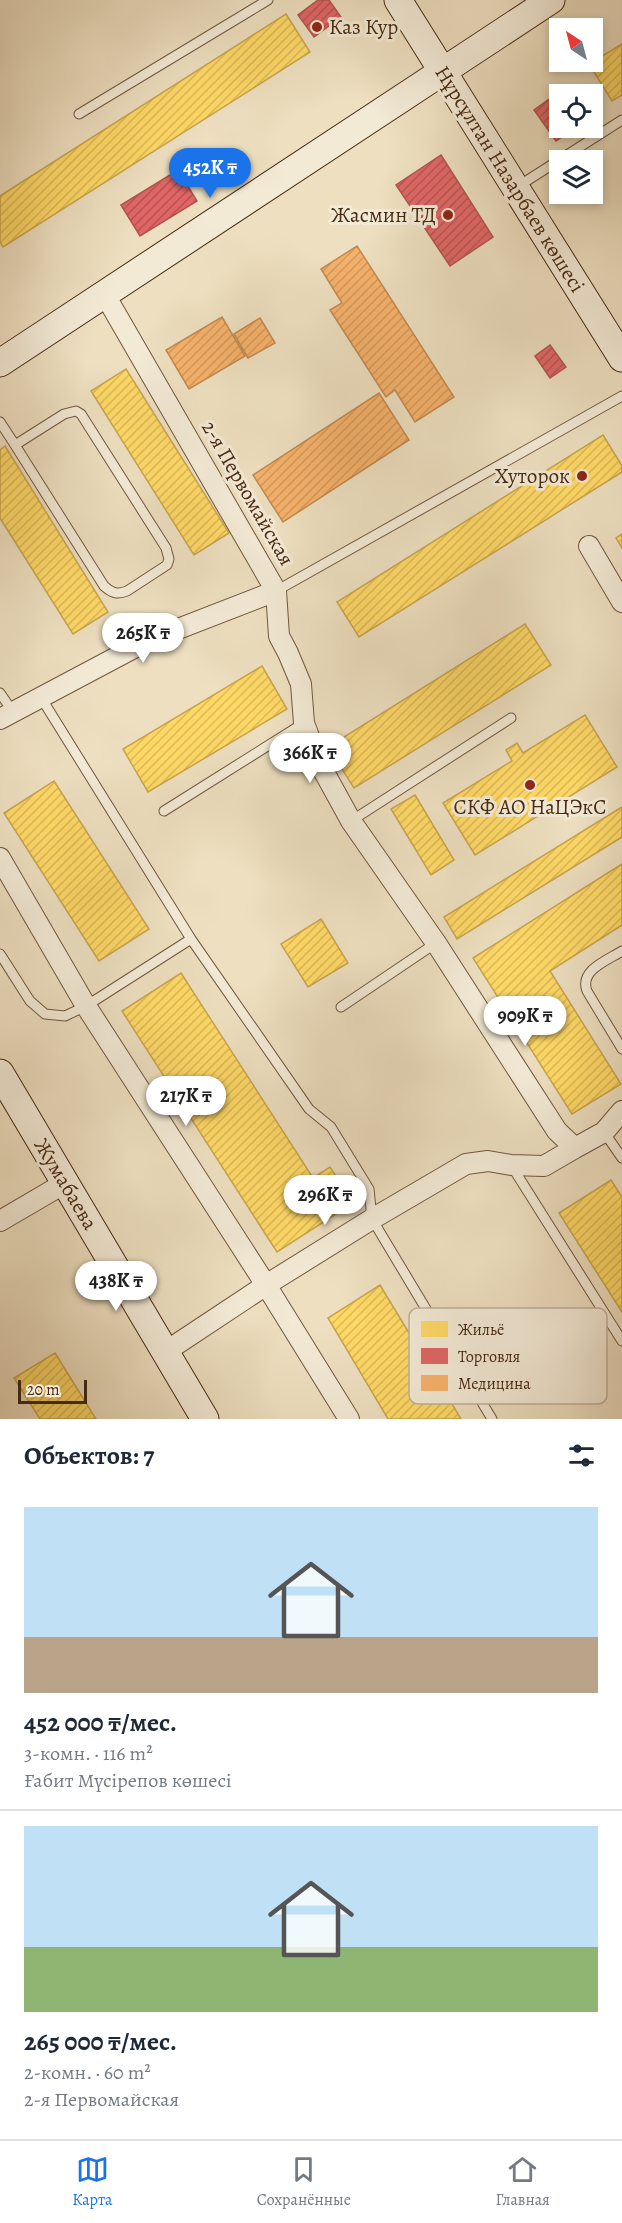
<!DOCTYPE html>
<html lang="ru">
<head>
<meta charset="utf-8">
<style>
  body { margin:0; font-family:Alegreya,serif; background:#f2f2f3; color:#1f2937; height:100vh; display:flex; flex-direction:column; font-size:22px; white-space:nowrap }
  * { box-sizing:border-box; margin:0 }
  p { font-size:20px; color:#747a83 }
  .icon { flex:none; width:33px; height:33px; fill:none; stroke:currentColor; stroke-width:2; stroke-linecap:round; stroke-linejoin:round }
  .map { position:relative; height:1419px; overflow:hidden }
  .drawer { display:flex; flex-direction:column; background:#fff; flex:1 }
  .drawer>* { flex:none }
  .needle { width:39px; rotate:324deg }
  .tools { position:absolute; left:549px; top:18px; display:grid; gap:12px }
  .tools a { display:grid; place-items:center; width:54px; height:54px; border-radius:0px; background:#fff; box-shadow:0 3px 9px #0003; font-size:30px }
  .scale { position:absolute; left:18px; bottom:15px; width:69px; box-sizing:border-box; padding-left:6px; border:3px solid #472a12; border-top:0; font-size:16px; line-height:21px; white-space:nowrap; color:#472a12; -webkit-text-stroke:4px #f3ead6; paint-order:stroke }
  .price { position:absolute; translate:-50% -51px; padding:0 14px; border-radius:21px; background:#fff; color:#222; font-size:20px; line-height:39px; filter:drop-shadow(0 2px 3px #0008) }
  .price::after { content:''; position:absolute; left:50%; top:36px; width:18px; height:14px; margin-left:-9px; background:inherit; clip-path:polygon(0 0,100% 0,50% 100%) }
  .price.on { background:#1a73e8; color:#fff }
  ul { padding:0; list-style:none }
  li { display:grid; align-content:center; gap:12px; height:318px; padding:0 24px }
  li+li { border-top:2px solid #e0e1e3 }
  li span { display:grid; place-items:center; height:186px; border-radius:0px; color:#555 }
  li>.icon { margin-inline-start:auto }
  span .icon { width:108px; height:108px; fill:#fffc; stroke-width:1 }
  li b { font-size:26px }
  h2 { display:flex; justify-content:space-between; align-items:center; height:72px; padding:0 24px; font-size:26px }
  .tabs { display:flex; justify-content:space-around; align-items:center; height:84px; border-top:2px solid #e0e1e3; background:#fff; font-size:16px; color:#747a83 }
  .tabs a { display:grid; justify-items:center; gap:3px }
  .tabs .on { color:#1a73e8 }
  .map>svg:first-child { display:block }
  .homes { fill:url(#homes-hatch); stroke:#c8a44d; stroke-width:1.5 }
  .shops { fill:url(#shops-hatch); stroke:#b2544d; stroke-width:1.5 }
  .health { fill:url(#health-hatch); stroke:#c28950; stroke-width:1.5 }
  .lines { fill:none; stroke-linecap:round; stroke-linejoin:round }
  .lane-casing { stroke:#70573e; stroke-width:11 }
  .street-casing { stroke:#70573e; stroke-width:22 }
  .secondary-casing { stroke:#472a12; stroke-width:29 }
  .lane { stroke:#f3ead6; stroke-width:9 }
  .street { stroke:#f3ead6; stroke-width:20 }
  .secondary { stroke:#f3ead6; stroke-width:27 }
  .poi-dot { fill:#8f2418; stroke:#f3ead6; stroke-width:2 }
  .labels { text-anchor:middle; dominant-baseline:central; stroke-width:6; stroke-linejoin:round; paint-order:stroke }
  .poi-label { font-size:21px; fill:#472a12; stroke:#f3ead6; text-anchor:end }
  .street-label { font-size:21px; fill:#472a12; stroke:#f3ead6 }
  .key { fill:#f3ead6; stroke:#bfb09b; stroke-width:1.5 }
  .key-label { font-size:16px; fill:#472a12 }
</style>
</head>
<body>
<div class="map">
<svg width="622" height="1419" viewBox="0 0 622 1419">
  <defs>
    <pattern id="homes-hatch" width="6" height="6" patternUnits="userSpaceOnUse" patternTransform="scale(1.5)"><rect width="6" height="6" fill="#ffd966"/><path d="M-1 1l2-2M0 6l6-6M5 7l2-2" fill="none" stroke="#dcba57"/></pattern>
    <pattern id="shops-hatch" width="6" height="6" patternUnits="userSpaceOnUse" patternTransform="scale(1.5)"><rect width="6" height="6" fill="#e06666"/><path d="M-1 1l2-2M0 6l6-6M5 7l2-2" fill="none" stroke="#b75453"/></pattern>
    <pattern id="health-hatch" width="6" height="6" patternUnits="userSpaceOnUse" patternTransform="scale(1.5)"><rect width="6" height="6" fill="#f6b26b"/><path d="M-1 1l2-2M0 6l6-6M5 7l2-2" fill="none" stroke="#d4995c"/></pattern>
  </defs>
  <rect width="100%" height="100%" fill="#eddfc0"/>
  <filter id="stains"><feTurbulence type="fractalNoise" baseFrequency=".00333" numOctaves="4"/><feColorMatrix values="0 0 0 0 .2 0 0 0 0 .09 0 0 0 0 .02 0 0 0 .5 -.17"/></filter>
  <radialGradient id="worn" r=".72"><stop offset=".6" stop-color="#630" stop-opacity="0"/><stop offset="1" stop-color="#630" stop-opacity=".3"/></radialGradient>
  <path class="homes" d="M286,14L310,52L3,247L0,242V196Z
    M622,44V95L612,101L589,64Z
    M126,369L229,533L194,555L91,391Z
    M603,435L622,466V472L359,637L337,602Z
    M5,446L108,612L73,634L0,518V450Z
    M622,534V548L616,538Z
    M525,624L551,665L354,788L328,747Z
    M262,666L287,709L148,792L123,749Z
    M585,715L617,767L475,855L443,803L512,761L506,750L517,743L523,753Z
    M54,781L149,929L99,961L4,813Z
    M415,795L454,860L431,875L391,809Z
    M622,807V837L457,939L444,917Z
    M622,864V925L550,971L621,1084L572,1114L473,958Z
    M321,919L348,963L308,987L281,944Z
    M181,973L313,1178L330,1167L353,1203L277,1252L122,1011Z
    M611,1180L622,1197V1312L559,1213Z
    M380,1285L461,1419H388L328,1318Z
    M55,1353L96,1419H40L14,1378Z"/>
  <path class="shops" d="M318,0H329L341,17L314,37L298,15Z
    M555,95L560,100V128H575L556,141L534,110Z
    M441,155L493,237L450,266L396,185Z
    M178,170L197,201L140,236L121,205Z
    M550,345L566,367L550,378L535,356Z"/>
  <path class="health" d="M357,246L454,397L415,422L395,390L386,397L330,310L342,303L321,269Z
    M222,317L245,356L189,389L166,350Z
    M260,318L275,343L248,358L234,334Z
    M379,393L409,440L283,522L253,475Z"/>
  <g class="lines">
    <g class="lane-casing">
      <path id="lane" d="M79,114L268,0
        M517,187L622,120
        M0,422L15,445L104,586C112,593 117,595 127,591L167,565L169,559L166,548L81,414L76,411L64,414L15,445
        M276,591L622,396
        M0,693L13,712
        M40,696L191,939L309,1109L331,1127L369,1189L372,1219L492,1419
        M164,811L304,723
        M351,821L511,718
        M622,951C608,960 579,970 587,991L622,1049
        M0,954L30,1001L45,1014L65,1016L86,1006L191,939
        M341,1007L436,943
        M604,1132L622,1158
        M511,1165L622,1341"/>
    </g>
    <g class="street-casing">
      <path id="street" d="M105,295L276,591L279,636L288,653L301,684L304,723L318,761L351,821L436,943L557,1131L575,1148L604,1132L622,1111
        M589,546L622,602
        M0,719L147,641L276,591
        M0,858L86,1006L266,1285L165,1352
        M0,1221L65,1183
        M349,1419L266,1285L372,1219L466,1164L488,1161L511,1165L544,1166L575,1148"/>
    </g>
    <g class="secondary-casing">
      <path id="secondary" d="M398,0L622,358
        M0,363L551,0
        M0,1073L205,1419"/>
    </g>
    <use href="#lane" class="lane"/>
    <use href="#street" class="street"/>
    <use href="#secondary" class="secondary"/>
  </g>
  <g class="poi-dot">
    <circle cx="317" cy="27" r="6"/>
    <circle cx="448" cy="215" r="6"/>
    <circle cx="582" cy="476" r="6"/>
    <circle cx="530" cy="785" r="6"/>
  </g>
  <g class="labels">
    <g class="poi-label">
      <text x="329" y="27" text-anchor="start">Каз Кур</text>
      <text x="436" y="215">Жасмин ТД</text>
      <text x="570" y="476">Хуторок</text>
      <text x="530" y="807" text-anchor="middle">СКФ АО НаЦЭкС</text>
    </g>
    <g class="street-label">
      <text transform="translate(510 179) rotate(58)">Нұрсұлтан Назарбаев көшесі</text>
      <text transform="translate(248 493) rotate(60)">2-я Первомайская</text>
      <text transform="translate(66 1184) rotate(59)">Жумабаева</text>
    </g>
  </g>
  <rect x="409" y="1308" width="198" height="96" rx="9" class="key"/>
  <rect x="421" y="1321" width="27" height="16" fill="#ffd966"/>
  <rect x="421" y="1348" width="27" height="16" fill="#e06666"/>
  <rect x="421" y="1375" width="27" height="16" fill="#f6b26b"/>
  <g class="key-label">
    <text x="458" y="1335">Жильё</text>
    <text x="458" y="1362">Торговля</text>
    <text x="458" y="1389">Медицина</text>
  </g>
  <rect width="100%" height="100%" filter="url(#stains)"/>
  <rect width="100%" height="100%" fill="url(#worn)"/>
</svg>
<div class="tools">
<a><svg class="needle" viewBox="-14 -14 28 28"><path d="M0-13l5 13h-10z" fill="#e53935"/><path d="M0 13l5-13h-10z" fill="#747a83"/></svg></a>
<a><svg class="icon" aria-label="locate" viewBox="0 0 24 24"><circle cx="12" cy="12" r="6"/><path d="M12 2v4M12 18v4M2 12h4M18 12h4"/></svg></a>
<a><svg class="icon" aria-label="layers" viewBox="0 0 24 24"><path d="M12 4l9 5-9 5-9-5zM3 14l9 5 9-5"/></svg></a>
</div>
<div class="scale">20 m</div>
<b class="price on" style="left:210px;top:199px">452K ₸</b>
<b class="price" style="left:143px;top:664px">265K ₸</b>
<b class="price" style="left:310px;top:784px">366K ₸</b>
<b class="price" style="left:525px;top:1047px">909K ₸</b>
<b class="price" style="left:186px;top:1127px">217K ₸</b>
<b class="price" style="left:325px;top:1226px">296K ₸</b>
<b class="price" style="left:116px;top:1312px">438K ₸</b>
</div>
<section class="drawer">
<h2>Объектов: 7<svg class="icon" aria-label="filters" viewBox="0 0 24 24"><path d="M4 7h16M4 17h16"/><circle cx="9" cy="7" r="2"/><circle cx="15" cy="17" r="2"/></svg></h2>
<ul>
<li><span style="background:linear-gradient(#bfe0f5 70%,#b9a48a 0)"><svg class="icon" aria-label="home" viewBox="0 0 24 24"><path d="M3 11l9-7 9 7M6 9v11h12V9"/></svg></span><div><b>452 000 ₸/мес.</b><p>3-комн. · 116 m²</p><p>Ғабит Мүсірепов көшесі</p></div></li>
<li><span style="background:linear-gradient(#bfe0f5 65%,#8fb573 0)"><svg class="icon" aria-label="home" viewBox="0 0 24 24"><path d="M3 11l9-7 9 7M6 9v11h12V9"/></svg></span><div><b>265 000 ₸/мес.</b><p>2-комн. · 60 m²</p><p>2-я Первомайская</p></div></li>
</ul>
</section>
<nav class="tabs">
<a class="on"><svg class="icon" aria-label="map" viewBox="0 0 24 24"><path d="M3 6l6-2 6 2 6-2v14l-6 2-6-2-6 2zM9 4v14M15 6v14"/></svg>Карта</a>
<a><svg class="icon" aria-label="saved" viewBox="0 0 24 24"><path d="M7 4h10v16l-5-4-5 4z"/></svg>Сохранённые</a>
<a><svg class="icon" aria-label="home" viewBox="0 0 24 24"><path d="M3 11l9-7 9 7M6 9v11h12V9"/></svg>Главная</a>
</nav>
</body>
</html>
